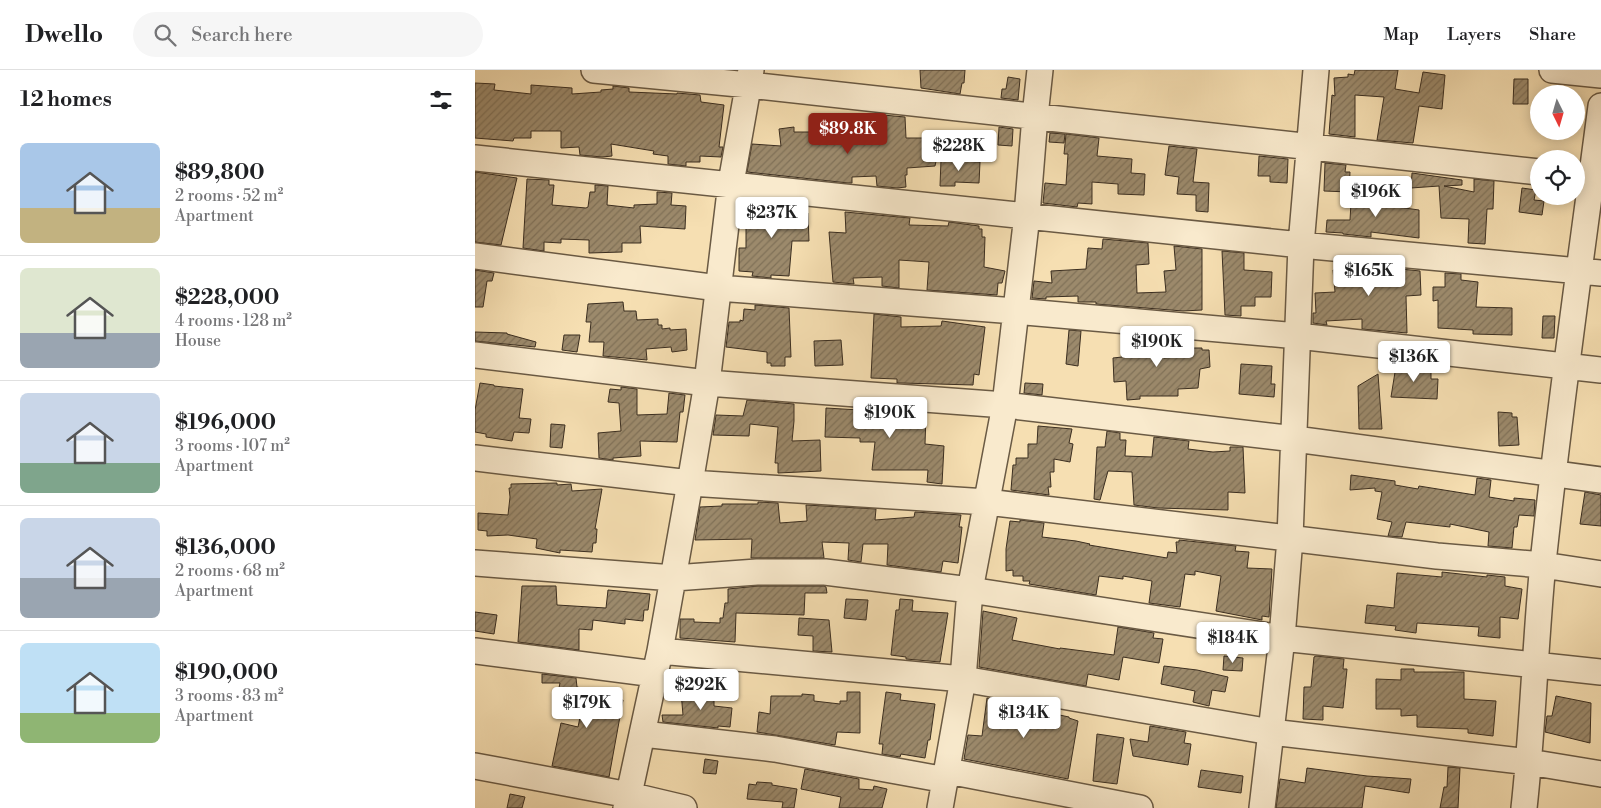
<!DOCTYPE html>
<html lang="en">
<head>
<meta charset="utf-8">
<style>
  body { margin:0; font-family:"Libre Bodoni",serif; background:#f6f6f6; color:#202124; height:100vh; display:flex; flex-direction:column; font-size:19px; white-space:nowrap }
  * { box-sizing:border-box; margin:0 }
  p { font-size:16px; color:#757577 }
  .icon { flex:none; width:28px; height:28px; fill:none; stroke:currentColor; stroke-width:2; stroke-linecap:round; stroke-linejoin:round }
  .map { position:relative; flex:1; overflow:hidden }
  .side { display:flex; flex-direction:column; background:#fff; width:475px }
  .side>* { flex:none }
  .needle { width:32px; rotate:175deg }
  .fabs { position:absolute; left:1055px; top:15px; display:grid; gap:10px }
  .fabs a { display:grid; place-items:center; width:55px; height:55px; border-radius:50%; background:#fff; box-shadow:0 2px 12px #0003; font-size:25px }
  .price { position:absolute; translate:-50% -42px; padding:0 11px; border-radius:5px; background:#fff; color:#222; font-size:16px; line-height:32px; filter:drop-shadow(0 1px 2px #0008) }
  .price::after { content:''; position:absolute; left:50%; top:30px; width:15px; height:11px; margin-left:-8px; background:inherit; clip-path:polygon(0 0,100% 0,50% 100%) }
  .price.selected { background:#8f2418; color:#fff }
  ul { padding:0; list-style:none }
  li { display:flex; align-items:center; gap:15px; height:125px; padding:0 20px }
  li+li { border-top:1px solid #e0e0e0 }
  li span { display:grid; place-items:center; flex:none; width:140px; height:100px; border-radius:8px; color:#555 }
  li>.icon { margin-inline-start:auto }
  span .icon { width:60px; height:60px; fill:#fffc; stroke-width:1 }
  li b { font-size:21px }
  h2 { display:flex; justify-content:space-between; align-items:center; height:60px; padding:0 20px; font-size:21px }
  header { display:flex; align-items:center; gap:30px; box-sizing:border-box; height:70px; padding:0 25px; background:#fff; border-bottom:1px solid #e0e0e0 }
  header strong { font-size:24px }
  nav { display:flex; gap:28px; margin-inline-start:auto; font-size:18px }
  .search { width:350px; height:45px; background:#f6f6f6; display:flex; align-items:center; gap:12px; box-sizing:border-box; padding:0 18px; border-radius:28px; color:#757577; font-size:19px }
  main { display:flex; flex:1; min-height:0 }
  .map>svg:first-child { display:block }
  .building { fill:url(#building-hatch); stroke:#3b2e20 }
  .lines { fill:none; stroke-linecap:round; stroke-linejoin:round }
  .minor-casing { stroke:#6a5a44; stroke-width:28 }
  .minor { stroke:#f9eacd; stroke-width:25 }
</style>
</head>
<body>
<header>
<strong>Dwello</strong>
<div class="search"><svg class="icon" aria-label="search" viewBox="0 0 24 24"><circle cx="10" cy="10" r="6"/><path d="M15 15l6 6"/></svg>Search here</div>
<nav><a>Map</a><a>Layers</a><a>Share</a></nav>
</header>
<main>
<section class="side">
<h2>12 homes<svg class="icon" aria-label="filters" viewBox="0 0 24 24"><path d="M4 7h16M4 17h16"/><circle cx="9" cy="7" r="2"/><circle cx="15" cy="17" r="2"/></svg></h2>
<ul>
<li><span style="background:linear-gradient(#a9c7e8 65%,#c2b280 0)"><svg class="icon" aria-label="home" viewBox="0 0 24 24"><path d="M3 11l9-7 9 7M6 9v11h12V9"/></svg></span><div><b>$89,800</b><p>2 rooms · 52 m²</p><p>Apartment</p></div></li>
<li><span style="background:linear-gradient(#dfe7d0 65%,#9aa5b1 0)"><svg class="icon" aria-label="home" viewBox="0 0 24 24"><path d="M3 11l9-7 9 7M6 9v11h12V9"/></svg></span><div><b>$228,000</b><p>4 rooms · 128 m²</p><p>House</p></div></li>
<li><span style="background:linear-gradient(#c9d6e8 70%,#7fa58c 0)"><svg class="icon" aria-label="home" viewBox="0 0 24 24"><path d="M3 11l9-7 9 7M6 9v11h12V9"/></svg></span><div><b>$196,000</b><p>3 rooms · 107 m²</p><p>Apartment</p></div></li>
<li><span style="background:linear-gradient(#c9d6e8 60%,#9aa5b1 0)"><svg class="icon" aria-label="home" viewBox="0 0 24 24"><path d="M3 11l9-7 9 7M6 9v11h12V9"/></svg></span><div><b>$136,000</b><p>2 rooms · 68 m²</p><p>Apartment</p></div></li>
<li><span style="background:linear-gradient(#bfe0f5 70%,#8fb573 0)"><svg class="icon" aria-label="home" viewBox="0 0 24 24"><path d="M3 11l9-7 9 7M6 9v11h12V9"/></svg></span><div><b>$190,000</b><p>3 rooms · 83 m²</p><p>Apartment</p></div></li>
</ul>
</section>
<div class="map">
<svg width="1126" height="738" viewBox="0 0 1126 738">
  <defs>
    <pattern id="building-hatch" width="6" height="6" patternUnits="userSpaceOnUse" patternTransform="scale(1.25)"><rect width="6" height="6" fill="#9c8a6c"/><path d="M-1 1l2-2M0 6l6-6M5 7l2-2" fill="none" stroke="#807158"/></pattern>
  </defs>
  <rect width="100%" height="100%" fill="#f6dfb2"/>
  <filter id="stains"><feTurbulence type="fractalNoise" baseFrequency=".004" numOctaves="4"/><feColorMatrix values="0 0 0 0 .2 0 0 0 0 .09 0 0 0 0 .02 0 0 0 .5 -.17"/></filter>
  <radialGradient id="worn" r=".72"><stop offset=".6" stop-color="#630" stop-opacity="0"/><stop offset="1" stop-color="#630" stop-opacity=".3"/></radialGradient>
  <path class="building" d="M445,0H490L489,13H487L485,24L446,18Z
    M880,0H923L920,19L944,23L948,2L970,5L967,39L944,36L938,73L902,70L909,27L880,25V67L854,64L857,25L860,26L859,8L873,7V4L879,5Z
    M533,7L545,9L543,30L526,28L527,19H531Z
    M1039,9H1053V34H1038Z
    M0,13L20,14L19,20L56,24V15L97,18V24L126,22V20L138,19V16L154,18V22L202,24V23L225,25L226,32L249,35L244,77H248L246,87L225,86V92H211V96L193,94V86L178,84L179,81L136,74L137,86L127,87L105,85L104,77L86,78V61H56V68H39L38,71L0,68Z
    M397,44L430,47L431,68H453V65L466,68L460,96L432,98V105H430L431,117L422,118L402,116L401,106L377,107V113H373L272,102L277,74L306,76L304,59L319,57V62H335V69L364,68V64L398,62Z
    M524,57L538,59L537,76L523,75Z
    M575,63L590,64L589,73L574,72Z
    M591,64L624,68L622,86L657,89L656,103L670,104L669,125L643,124V114L617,112V134L603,133L602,137L568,133L570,113L591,115L593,84H589Z
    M694,76L722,79L718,112L734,113L733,142L721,141V125L702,124L704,107L690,105Z
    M784,86L813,89L812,113L795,112V106H783Z
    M466,90L505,92L504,113L480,112V116H465Z
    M850,93L871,95L870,102H875L874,122L849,121Z
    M0,102L42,108L26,175L0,172Z
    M937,103L987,110V115L969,116L999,122V109L1019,111L1018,139H1012L1010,174L993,173L994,149L966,148L964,116L936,118Z
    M52,109L74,110V115H79L77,135L111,138L113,137L115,122H120V115L133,116L132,135L159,138V135L182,134V122L197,123L196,135L211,136L210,159L165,156L166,173H147V182L114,183V170L86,169V173L69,172V181L48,178Z
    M877,116L894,117V133L944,140V168L896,162V167L868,164V163L851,162L852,150H875Z
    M1047,118L1061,120L1059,130L1069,131L1067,145L1044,142Z
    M297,134L329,137V143H333L334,171H317L314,206L296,205V208L277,206L278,202L264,201V178H271V138L297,136Z
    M370,142L435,148L434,155L473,156L474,152L504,156V159H507V167H510L509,197L530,201L527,213H523L522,225L452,220L454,192L424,190V218L407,216V207L378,208L379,214L358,212L354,162L371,163Z
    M628,169L673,173L674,194L661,195L662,223L691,222L689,201L701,200L699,176L727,179V240L708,241L621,234V232H603V226L571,227V229L557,228L559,211L577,213L576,201L611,199L613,178L627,179Z
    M747,181L769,183V200L797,202L796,227H780V236H766V246L750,245Z
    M868,193L945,201L946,225L931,226L932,263L887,259V249L851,251L852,255L838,253V243H841L840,223L860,222L858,200H868Z
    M0,200L19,203L17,211H12L8,237H0Z
    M970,203L986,204V210L1003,212L1001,237L1037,238V265L998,264V260L963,258V230L958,231V217H970Z
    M148,232L149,241H161L162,250L183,249V255H187V259L195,258V260L211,259L212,280L197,282L196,277L171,279L172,290L128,286L129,272H114L116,252H111L113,234Z
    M280,235L314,238L316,287H310V296H296V293H292V282L251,277L254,252H265V250L268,251L269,239L280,240Z
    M399,244L426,247V257L466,256L467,251L510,257L504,305L499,304L498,315L426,313H422V309L396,308Z
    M1068,246H1080L1079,268H1067Z
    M594,260L606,261L603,296L591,294Z
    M0,262L32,263V264L61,272L60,277L0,271Z
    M89,265H105L102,282L87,280Z
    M675,267L687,268L689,288L713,286L712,278H727V280H734L735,297L725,299L723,318L703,319V326H665V329L652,330L651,311L639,312L638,288L647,287V268Z
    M366,270L368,295L340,296L339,271Z
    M766,294L797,296L796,314H800L799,327L764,324Z
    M921,296L956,298V309H963L962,329L916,327Z
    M903,304L907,359H884L883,316Z
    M5,313L19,315V316L48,319L44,348L56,349L54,363L39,362L37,371L11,367V364L0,362V340Z
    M550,313L568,314L567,325L549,323Z
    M146,317L162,319V345L192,344L194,323L210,325L208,342H205L202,372L165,371L166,386L138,388V390L124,388L123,363L146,361L144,333L133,332L135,319L146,320Z
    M272,330L319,334V351L317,371L345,370L346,401L303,403V393H300L303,357L275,354L274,366L238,365L241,345L268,346Z
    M351,338L451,344L450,374L469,376L467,414L452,412L453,400H397L400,372H385V368L350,367Z
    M1023,342L1037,343V347H1042L1044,375L1024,376Z
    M76,354L90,355L87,378L75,377Z
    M563,356L597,359L594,373L598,374L595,392L579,389V402H575L576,417H573L574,425L536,420L538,395H541V388H553V374H562Z
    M632,361L645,363V370H651L650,386L677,387L679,367L714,371L713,379L738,382L755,381V377H768L770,423L753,422V440L683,438L659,435L657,402L633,401L625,430L619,429L622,377H630Z
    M876,405L920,411V415L943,419L944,416L1000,425L1002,408L1016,410L1014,427L1039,431V428L1060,430L1059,446L1044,445L1042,457H1039L1037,478L1013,476L1014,462L975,454V457L931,452L927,467L913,466L917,452L902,449L907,422L900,421V418L875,420Z
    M82,413V415L96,414L97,421L127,419L120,459H122L121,473H118L117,482L85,480V483L61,478L62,469L33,465L12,466V461L3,460V443L33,445L35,427L34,418H36V414Z
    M1110,422L1126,425V456L1105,454Z
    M283,432L303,433L305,453L332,451L331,435L401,439L400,450L439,447L440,442L486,445L484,457H487L483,493L468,491L466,502L412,495L413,474H388L386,492L373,490L374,473L347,472L349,488H276L277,469L220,470L225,437L247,436V434H283Z
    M545,450L569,453L567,467L601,471L615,474L614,475L692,488L693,482L702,483L701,472H704V470L761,476L760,481L774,482L772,498L797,499L794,547L787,546V550L741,541L746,506L720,501V505L710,504L705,537L674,533L677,511L648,506V509L624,506L621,525L554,514L555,511H548V506H538V500L531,501V479L535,451L545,452Z
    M967,502L1012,507V505L1030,507V516L1047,519L1043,549L1025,547V568L1003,566L1004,557L942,553L941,563L920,560L921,556L890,553L892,535L919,538L922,503L967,507Z
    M47,516H81L82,535L131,538L133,520L175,524L173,540H169L168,551L150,549V554L118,550L117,560L104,559V580L43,572Z
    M283,516H349L351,517L352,523H330L329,545L261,543L260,572L205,568V549H219V552L245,553V548H248L250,533H253V519Z
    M371,529L393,530L391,550L369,548Z
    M425,529L438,530L437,541L473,543L465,592L431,589V587L416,585L421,540H424Z
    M508,541L542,548L537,570L585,579V578L639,585L643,557L679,563L678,568L688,569L684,593L648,587L644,610L613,604L611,616L504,597Z
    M0,542L22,545L19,564L0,561Z
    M324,548L354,550L357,582L338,581V566L323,565Z
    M749,586L768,588L767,601L748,600Z
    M841,586L869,589L868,599H872L868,638L848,636V650L828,649L829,617H836L839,587Z
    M689,596L722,600L753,607L750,622L737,620L734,636L718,632L720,621L686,614Z
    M926,599H939V602H989V629L1021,631L1018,666L993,663V659L942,657V645L926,646V639H901V609L926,610Z
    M67,604L101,608L102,617L123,622L124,618L138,621L136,628L148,630L134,707L77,696L86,653L103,657L108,633L82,627L85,613H67Z
    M215,621H239V636L257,638L255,657L243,656V658L188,652L187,645H208L206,622Z
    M372,622H385V663L362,662L360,675L282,662L284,642L295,644L296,626H327V624L339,625V631L365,634V631H372Z
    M411,622L426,624L425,630L460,634L455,670H453L450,688L426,684L425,687L407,684L408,674H404Z
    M1081,626L1116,633L1115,673L1070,662L1072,646H1077Z
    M512,628L576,639L575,643L594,647V648L603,651L593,709L489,689L493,665L507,666Z
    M675,656L711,662L709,673L716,674L713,695L658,686L655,669L673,672Z
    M622,664L649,668L642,714L618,711Z
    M230,689L243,691L241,704L228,703Z
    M973,697L985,698L983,738H965L969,717H972Z
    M832,698L892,706L936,709L934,723L890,716L887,738H801L805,709L830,713Z
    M330,699L384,709V719L398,720L399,716L412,719L407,738H364L366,727L326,719Z
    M726,700L768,706L766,723L723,717Z
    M282,712L297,713V715L322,719L319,738H307L308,732L272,729L274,714L281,715Z
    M35,724L50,727L47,738H32Z"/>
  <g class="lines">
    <g class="minor-casing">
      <path id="minor" d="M119,0L274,15L1064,102
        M1077,0L1126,5
        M0,88L826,175L1126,203
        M0,186L243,218L540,241L823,266L1126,300
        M0,285L232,313L530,335L820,369L1126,410
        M0,388L215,413L512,432L962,486L1068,495L1126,504
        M0,493L199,508L282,502H350L495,520L807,568L1126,602
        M0,581L180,604
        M185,581L488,609L796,662L1054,692L1126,704
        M168,664L300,679L471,710
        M0,696L154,725L209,738
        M473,701L665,738
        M151,738L185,581L215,413L232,313L256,113L276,0
        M465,738L488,609L495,520L530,335L552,145L560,46L565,0
        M787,738L807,568L815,468L826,175L841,0
        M1049,738C1058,657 1060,575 1068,493C1084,341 1106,189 1126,36"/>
    </g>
    <use href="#minor" class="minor"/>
  </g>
  <rect width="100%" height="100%" filter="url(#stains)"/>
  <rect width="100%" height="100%" fill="url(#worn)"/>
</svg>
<div class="fabs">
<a><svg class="needle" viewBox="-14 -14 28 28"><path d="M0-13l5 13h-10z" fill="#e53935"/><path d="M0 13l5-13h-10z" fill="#757577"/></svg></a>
<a><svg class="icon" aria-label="locate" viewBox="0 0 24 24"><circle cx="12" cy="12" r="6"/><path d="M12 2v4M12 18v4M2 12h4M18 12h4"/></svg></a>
</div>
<b class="price selected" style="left:373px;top:85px">$89.8K</b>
<b class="price" style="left:484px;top:102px">$228K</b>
<b class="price" style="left:901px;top:148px">$196K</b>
<b class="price" style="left:297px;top:169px">$237K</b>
<b class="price" style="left:894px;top:227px">$165K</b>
<b class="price" style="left:682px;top:298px">$190K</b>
<b class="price" style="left:939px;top:313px">$136K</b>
<b class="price" style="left:415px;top:369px">$190K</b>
<b class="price" style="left:758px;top:594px">$184K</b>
<b class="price" style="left:226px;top:641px">$292K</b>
<b class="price" style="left:112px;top:659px">$179K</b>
<b class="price" style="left:549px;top:669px">$134K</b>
</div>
</main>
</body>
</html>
